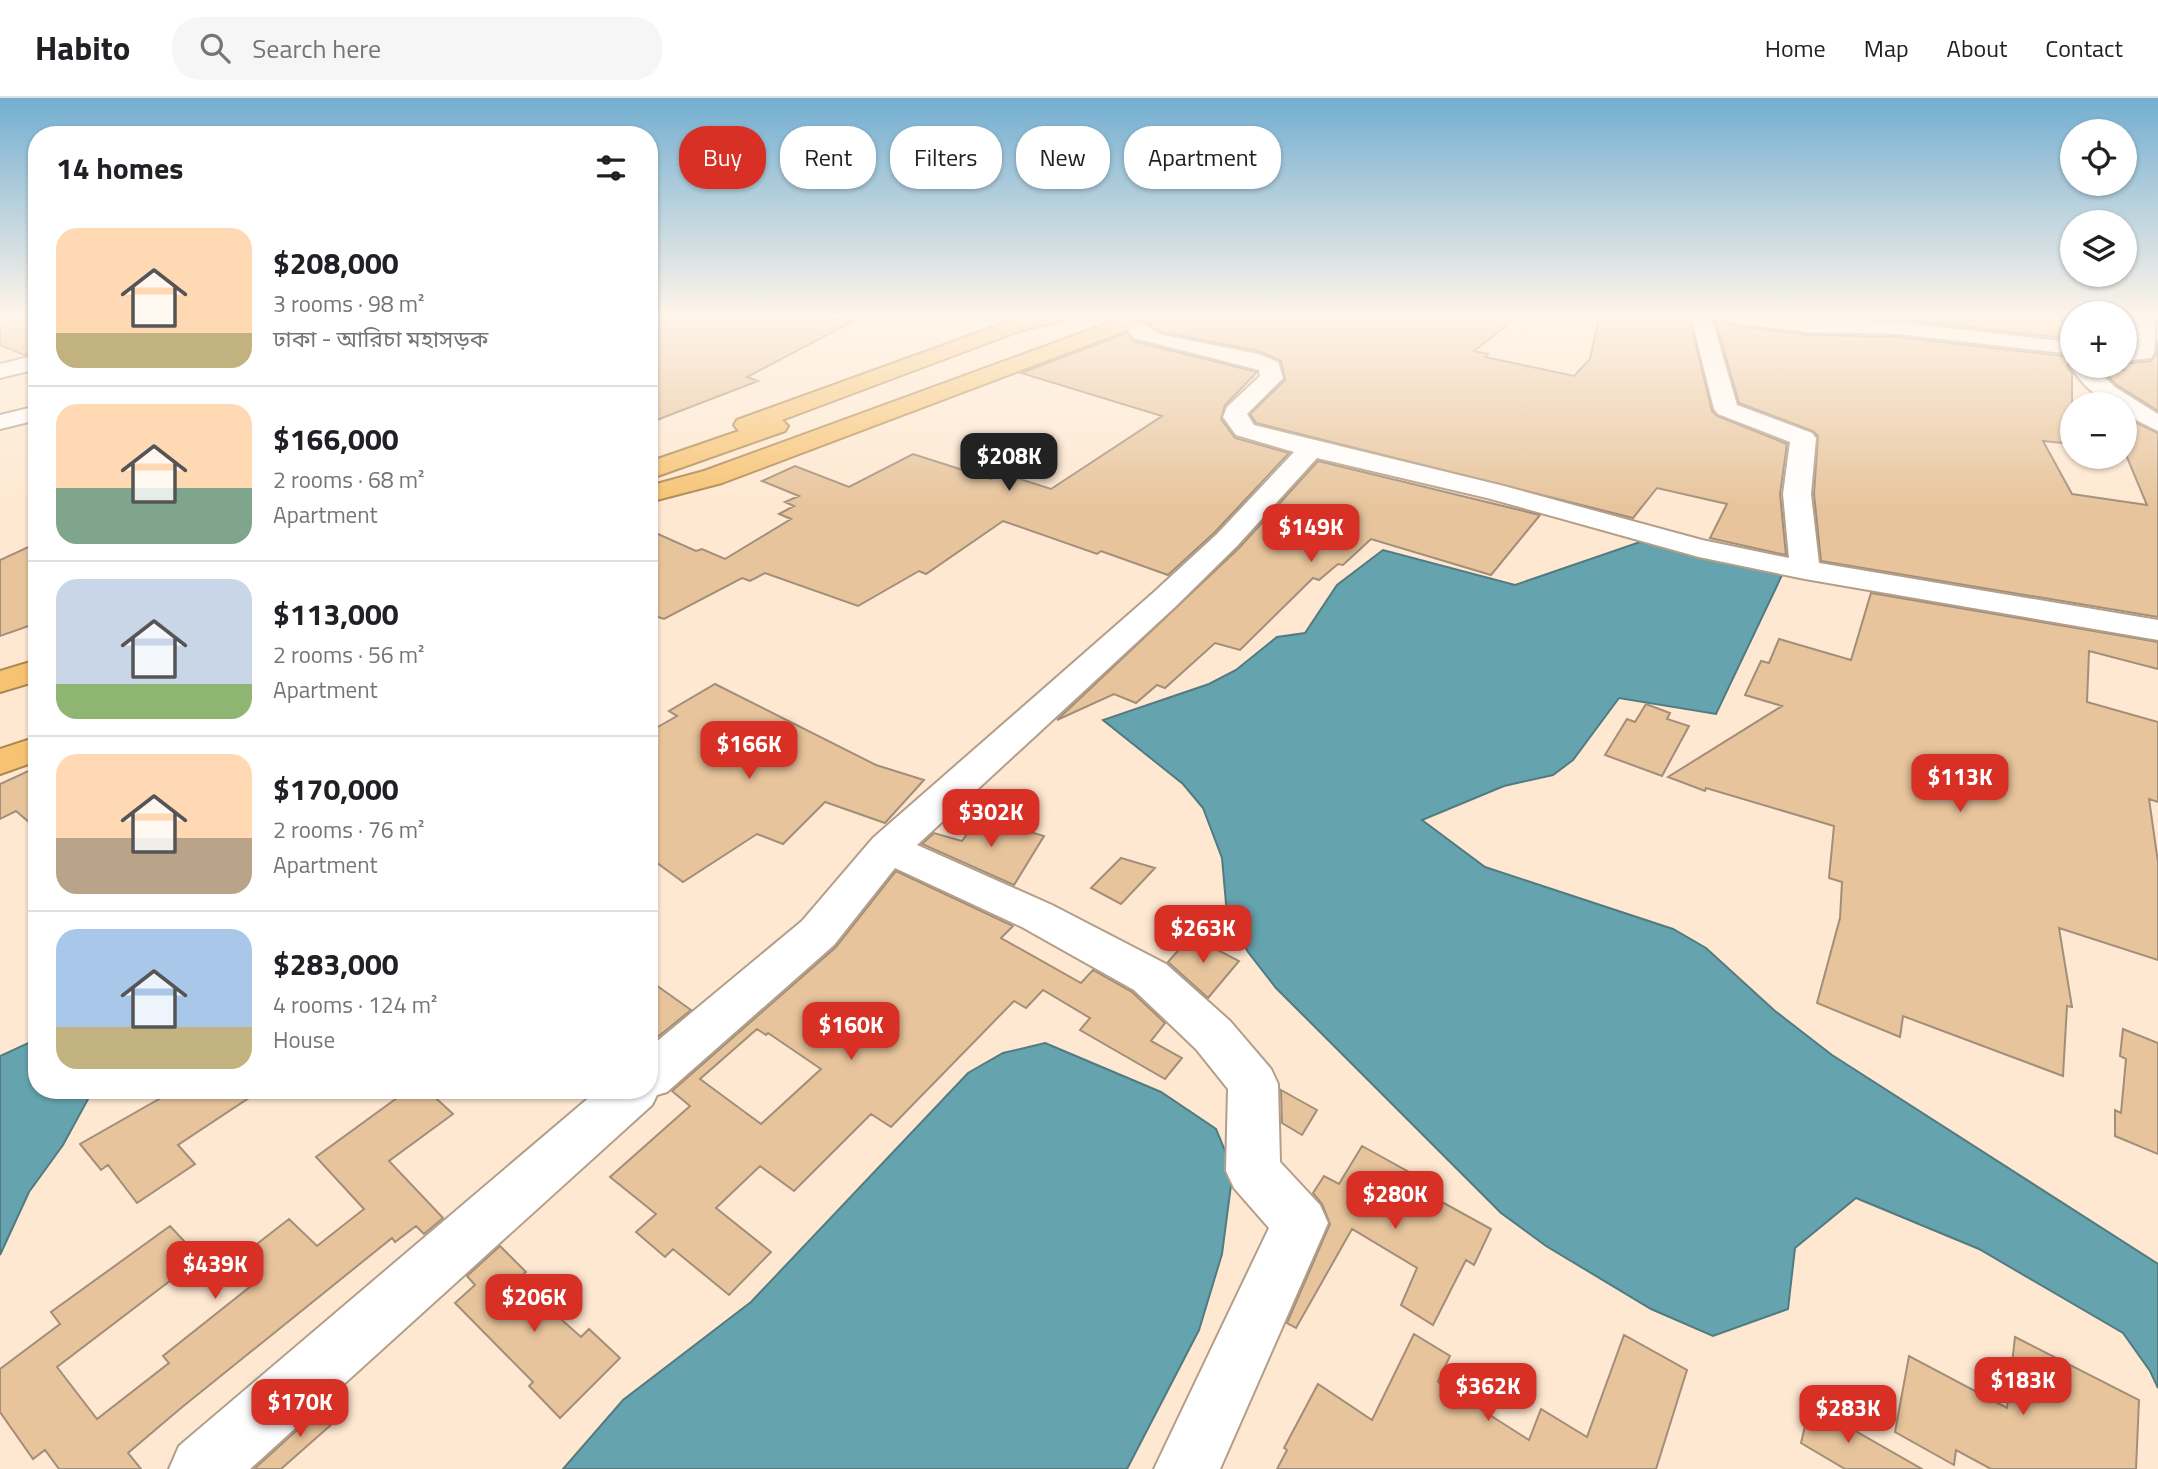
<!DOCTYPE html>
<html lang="en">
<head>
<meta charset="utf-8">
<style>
  body { margin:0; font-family:"Titillium Web","Noto Sans Bengali",sans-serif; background:#f6f6f6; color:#202124; height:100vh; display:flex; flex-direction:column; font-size:26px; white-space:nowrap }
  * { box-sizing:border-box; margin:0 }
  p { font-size:23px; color:#757577 }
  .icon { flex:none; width:38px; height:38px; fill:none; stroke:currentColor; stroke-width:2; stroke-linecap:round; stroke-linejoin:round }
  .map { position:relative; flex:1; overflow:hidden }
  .drawer { position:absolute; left:28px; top:28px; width:630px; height:973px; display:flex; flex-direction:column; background:#fff; border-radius:28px; box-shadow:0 2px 5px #0004 }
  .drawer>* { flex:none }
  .banner { position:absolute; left:679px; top:28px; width:665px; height:63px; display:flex; gap:14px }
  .fabs { position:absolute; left:2060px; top:21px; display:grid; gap:14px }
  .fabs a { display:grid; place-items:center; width:77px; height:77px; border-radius:50%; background:#fff; box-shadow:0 2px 5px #0004; font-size:35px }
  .price { position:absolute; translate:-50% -60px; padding:0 16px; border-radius:14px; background:#d93025; color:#fff; font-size:23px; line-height:46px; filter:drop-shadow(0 2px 4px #0008) }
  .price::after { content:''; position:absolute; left:50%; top:42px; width:21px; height:16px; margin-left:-10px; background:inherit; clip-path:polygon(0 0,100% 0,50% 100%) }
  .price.selected { background:#222; color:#fff }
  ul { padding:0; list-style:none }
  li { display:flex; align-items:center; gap:21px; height:175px; padding:0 28px }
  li+li { border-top:2px solid #e0e0e0 }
  li span { display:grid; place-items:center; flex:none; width:196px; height:140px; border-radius:21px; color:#555 }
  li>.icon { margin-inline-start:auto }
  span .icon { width:84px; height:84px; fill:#fffc; stroke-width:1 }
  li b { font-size:30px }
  h2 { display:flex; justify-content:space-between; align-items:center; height:84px; padding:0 28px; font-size:30px }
  .chip { padding:0 24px; border-radius:28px; background:#fff; box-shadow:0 2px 5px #0004; font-size:24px; line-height:63px }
  .chip.selected { background:#d93025; color:#fff }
  header { display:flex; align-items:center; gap:42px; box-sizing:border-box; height:98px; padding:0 35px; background:#fff; border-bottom:2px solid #e0e0e0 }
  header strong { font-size:33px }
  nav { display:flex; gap:38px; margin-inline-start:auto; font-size:24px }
  .search { width:490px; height:63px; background:#f6f6f6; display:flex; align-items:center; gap:18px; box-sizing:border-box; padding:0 24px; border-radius:28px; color:#757577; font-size:26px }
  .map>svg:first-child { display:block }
  .water { fill:#65a4ae; stroke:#517b80; stroke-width:2 }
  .building { fill:#e7c49c; stroke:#a28e79; stroke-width:2; fill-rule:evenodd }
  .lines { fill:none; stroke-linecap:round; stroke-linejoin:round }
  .minor-casing { stroke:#b39f89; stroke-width:4 }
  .highway-casing { stroke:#ac8851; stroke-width:4 }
  .minor { fill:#fff; fill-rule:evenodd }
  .highway { fill:#f6c372; fill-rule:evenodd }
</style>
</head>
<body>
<header>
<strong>Habito</strong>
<div class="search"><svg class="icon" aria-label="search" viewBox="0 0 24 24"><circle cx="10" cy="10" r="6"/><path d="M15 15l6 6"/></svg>Search here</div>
<nav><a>Home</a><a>Map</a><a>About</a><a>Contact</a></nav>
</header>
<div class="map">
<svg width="2158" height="1371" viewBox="0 0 2158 1371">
  <rect width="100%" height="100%" fill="#fee8d1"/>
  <path class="water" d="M1640,444L1783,475L1716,616L1619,600L1573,662L1553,677L1504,688L1422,722L1485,769L1673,831L1706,850L1775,913L1832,957L2158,1166V1290L2150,1273L2123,1235L1979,1151L1856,1100L1795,1150L1788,1211L1713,1238L1651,1211L1546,1148L1501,1115L1276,890L1248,854L1227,817L1222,760L1203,710L1183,686L1103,622L1209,586L1236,572L1277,539L1305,535L1337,487L1383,452L1515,487Z
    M37,941V992H93L63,1047L29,1094L0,1157V958Z
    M1045,945L1161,994L1216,1031L1233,1072L1222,1156L1199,1232L1127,1371H563L623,1302L751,1204L968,975L1003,955Z"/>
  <path class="building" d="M0,218H37V255L24,257L0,247Z
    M649,218H809L854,223L747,279L758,283L649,325Z
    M1160,218H1519L1474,253L1488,256L1485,259L1574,278L1590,261L1599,218H1689L1712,313L1717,318L1787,346L1780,396L1786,457L1710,440L1727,406L1657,390L1633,420L1256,325L1250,316L1285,282L1281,263L1259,253L1160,234L1149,227Z
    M1714,218L1727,227L1809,237L1898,239L2072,259L2067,268L2072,275V346L2043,343L2072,396L2147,407L2124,352V319L2158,335V519L1821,463L1814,396L1818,338L1813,333L1739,305Z
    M1796,218H2072V241L1898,221Z
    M1127,235L1133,243L1257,274L1225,307L1221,321L1235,340L1289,355L1215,434L1168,477L1101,453L1097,456L1003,423L926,476L919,473L858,508L765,475L750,483L742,480L664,521L649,516V432L696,453L702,451L725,461L791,421L779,416L794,408L785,404L799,398L762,383L795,368L849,389L913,356L991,381L1001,375L1051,391L1162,318L1021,275Z
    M2158,242V313L2117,287L2097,268L2124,272V266L2151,263L2156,256Z
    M1318,363L1540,417L1491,477L1371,441L1343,467L1338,466L1319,482L1313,480L1240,552L1215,545L1165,590L1157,587L1136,605L1114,596L1057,622L1239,450Z
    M37,445V525L0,538V462Z
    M1871,495L2158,544V571L2089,553L2087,604L2158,624V704L2149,701L2158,764V862L2059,830L2072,909L2067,908L2063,978L1903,918L1900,939L1817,905L1840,820L1842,784L1829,780L1834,728L1706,690L1705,693L1668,679L1782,608L1745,597L1761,563L1769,565L1779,541L1851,562Z
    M715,586L876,667L924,682L885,725L825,704L783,746L757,736L683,784L649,759V634L677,618L669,613Z
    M1646,606L1670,615L1667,621L1689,628L1662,678L1605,657L1627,621L1635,624Z
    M37,669V731L16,713L0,721V686Z
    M979,719L1044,738L1014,787L922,746L934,735L962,743Z
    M1121,760L1155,770L1121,806L1091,790Z
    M896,773L1013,828L1001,840L1081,885L1093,872L1132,894L1165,925L1151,943L1182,960L1165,981L1080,932L1090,920L1043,892L1026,910L1014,903L891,1029L871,1016L794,1093L760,1068L716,1110L771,1154L729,1197L673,1151L665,1159L636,1134L656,1116L610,1079L690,1008L672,993L836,849ZM757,931L766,937L768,935L821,971L761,1026L700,981Z
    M1191,838L1239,863L1208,900L1168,864Z
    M649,882L691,912L649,946Z
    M2123,931L2158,945V1056L2115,1038V1012L2121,1015L2126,961L2120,958Z
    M175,992H261L178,1047L195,1066L137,1105L108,1067L101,1072L80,1046Z
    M408,992H427L453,1016L389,1063L443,1120L424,1136L416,1128L395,1144L392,1140L181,1310L128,1355L141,1371H59L45,1352L33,1361L0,1314V1271L60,1226L51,1214L170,1128L200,1160L57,1269L97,1321L169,1265L163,1258L261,1180L240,1159L289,1121L317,1148L364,1111L316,1059Z
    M1281,992L1317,1012L1302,1037L1282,1025Z
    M1362,1048L1436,1089L1431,1098L1491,1131L1474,1167L1466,1162L1433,1227L1401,1207L1417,1170L1352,1131L1296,1230L1287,1225L1330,1126L1322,1106L1313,1095L1324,1078L1339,1086Z
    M500,1148L526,1174L517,1182L581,1239L589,1231L620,1260L560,1320L529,1288L533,1284L455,1205L475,1187L467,1178Z
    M1414,1236L1450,1258L1438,1284L1529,1342L1541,1311L1587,1339L1624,1237L1687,1272L1656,1371H1277L1287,1352L1284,1350L1318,1286L1372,1322Z
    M2015,1239L2139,1302L2136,1371H1991L1956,1352L1954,1367L1895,1334L1909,1258L2007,1310Z
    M327,1305L340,1319L281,1371H254Z
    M1810,1307L1922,1371H1845L1801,1345Z"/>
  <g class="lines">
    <g class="minor-casing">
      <path id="minor" d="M1132,218L1159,236L1258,256L1278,264L1283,280L1247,316L1254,327L1504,388L1702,442L1789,460L1783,396L1790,344L1718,316L1714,311L1691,218H1711L1737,307L1812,335L1816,340L1811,396L1819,465L2158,522V542L1805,481L1699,459L1487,400L1317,360L1237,448L1175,509L917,747L1052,807L1166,866L1230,923L1271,971L1278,986L1280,1064L1320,1107L1328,1125L1220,1371H1154L1269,1130L1234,1090L1226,1073L1228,991L1196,951L1134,892L1022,829L895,770L834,847L667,994L657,997L652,1007L250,1371H169L179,1348L598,992H649V950L802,823L873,740L1153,495L1217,436L1294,354L1236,337L1223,319L1227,309L1260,278L1259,272L1134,240L1121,224Z
        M1717,218L1898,224L2069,244H2072V256L1898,236L1809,234L1727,224Z
        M2136,218H2156L2154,255L2151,260L2124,263V250H2133Z
        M37,257V271L0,280V266Z
        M2072,265V268H2093L2115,289L2158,316V333L2124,316V306C2100,306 2084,288 2070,268Z
        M37,308V322L0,331V317Z"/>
    </g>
    <g class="highway-casing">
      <path id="highway" d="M1031,218H1066L1063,222L1019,233L782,322L788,328L785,333L649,381V364L739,333L734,327L737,322L1005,225Z
        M1128,218H1157L1154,222L722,385L649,404V388L704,373Z
        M37,562V583L0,594V573Z
        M37,639V663L0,676V651Z"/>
    </g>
    <use href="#minor" class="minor"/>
    <use href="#highway" class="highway"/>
  </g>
  <linearGradient id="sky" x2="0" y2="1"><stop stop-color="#73aed1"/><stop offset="0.53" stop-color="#fff5ea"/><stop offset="1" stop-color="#fff5ea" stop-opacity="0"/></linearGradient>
  <rect width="2158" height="410" fill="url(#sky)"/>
</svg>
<div class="fabs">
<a><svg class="icon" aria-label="locate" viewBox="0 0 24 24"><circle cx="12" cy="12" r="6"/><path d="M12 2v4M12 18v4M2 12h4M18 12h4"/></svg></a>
<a><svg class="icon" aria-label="layers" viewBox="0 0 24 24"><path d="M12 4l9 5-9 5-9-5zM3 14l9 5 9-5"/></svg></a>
<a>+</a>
<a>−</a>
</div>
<b class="price selected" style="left:1009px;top:395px">$208K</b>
<b class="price" style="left:1311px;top:466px">$149K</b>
<b class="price" style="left:749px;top:683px">$166K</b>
<b class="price" style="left:1960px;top:716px">$113K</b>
<b class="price" style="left:991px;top:751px">$302K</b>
<b class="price" style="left:1203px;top:867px">$263K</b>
<b class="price" style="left:851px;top:964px">$160K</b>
<b class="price" style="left:1395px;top:1133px">$280K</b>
<b class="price" style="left:215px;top:1203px">$439K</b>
<b class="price" style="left:534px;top:1236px">$206K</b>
<b class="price" style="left:2023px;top:1319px">$183K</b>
<b class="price" style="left:1488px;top:1325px">$362K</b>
<b class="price" style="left:300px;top:1341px">$170K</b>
<b class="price" style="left:1848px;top:1347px">$283K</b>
<div class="banner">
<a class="chip selected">Buy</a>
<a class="chip">Rent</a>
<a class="chip">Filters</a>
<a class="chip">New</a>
<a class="chip">Apartment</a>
</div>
<section class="drawer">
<h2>14 homes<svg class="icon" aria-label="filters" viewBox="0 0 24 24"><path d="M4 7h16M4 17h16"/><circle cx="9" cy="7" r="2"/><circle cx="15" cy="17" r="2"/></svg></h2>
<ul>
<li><span style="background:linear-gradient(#ffd9b3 75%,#c2b280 0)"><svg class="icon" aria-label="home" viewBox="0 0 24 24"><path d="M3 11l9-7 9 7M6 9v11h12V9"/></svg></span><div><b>$208,000</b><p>3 rooms · 98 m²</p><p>ঢাকা - আরিচা মহাসড়ক</p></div></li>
<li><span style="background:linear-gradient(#ffd9b3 60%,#7fa58c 0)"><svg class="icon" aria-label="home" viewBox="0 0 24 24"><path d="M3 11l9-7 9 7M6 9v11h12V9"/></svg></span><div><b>$166,000</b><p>2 rooms · 68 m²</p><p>Apartment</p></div></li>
<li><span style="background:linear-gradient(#c9d6e8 75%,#8fb573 0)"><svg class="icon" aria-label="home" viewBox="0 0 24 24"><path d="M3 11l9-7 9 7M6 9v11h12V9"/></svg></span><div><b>$113,000</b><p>2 rooms · 56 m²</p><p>Apartment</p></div></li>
<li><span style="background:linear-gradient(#ffd9b3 60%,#b9a48a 0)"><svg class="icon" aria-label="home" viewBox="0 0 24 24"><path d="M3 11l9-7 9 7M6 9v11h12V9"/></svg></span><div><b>$170,000</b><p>2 rooms · 76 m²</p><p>Apartment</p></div></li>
<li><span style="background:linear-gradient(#a9c7e8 70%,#c2b280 0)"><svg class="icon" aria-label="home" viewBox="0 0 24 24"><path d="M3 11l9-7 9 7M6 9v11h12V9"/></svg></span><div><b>$283,000</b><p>4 rooms · 124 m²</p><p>House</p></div></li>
</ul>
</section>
</div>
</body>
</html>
